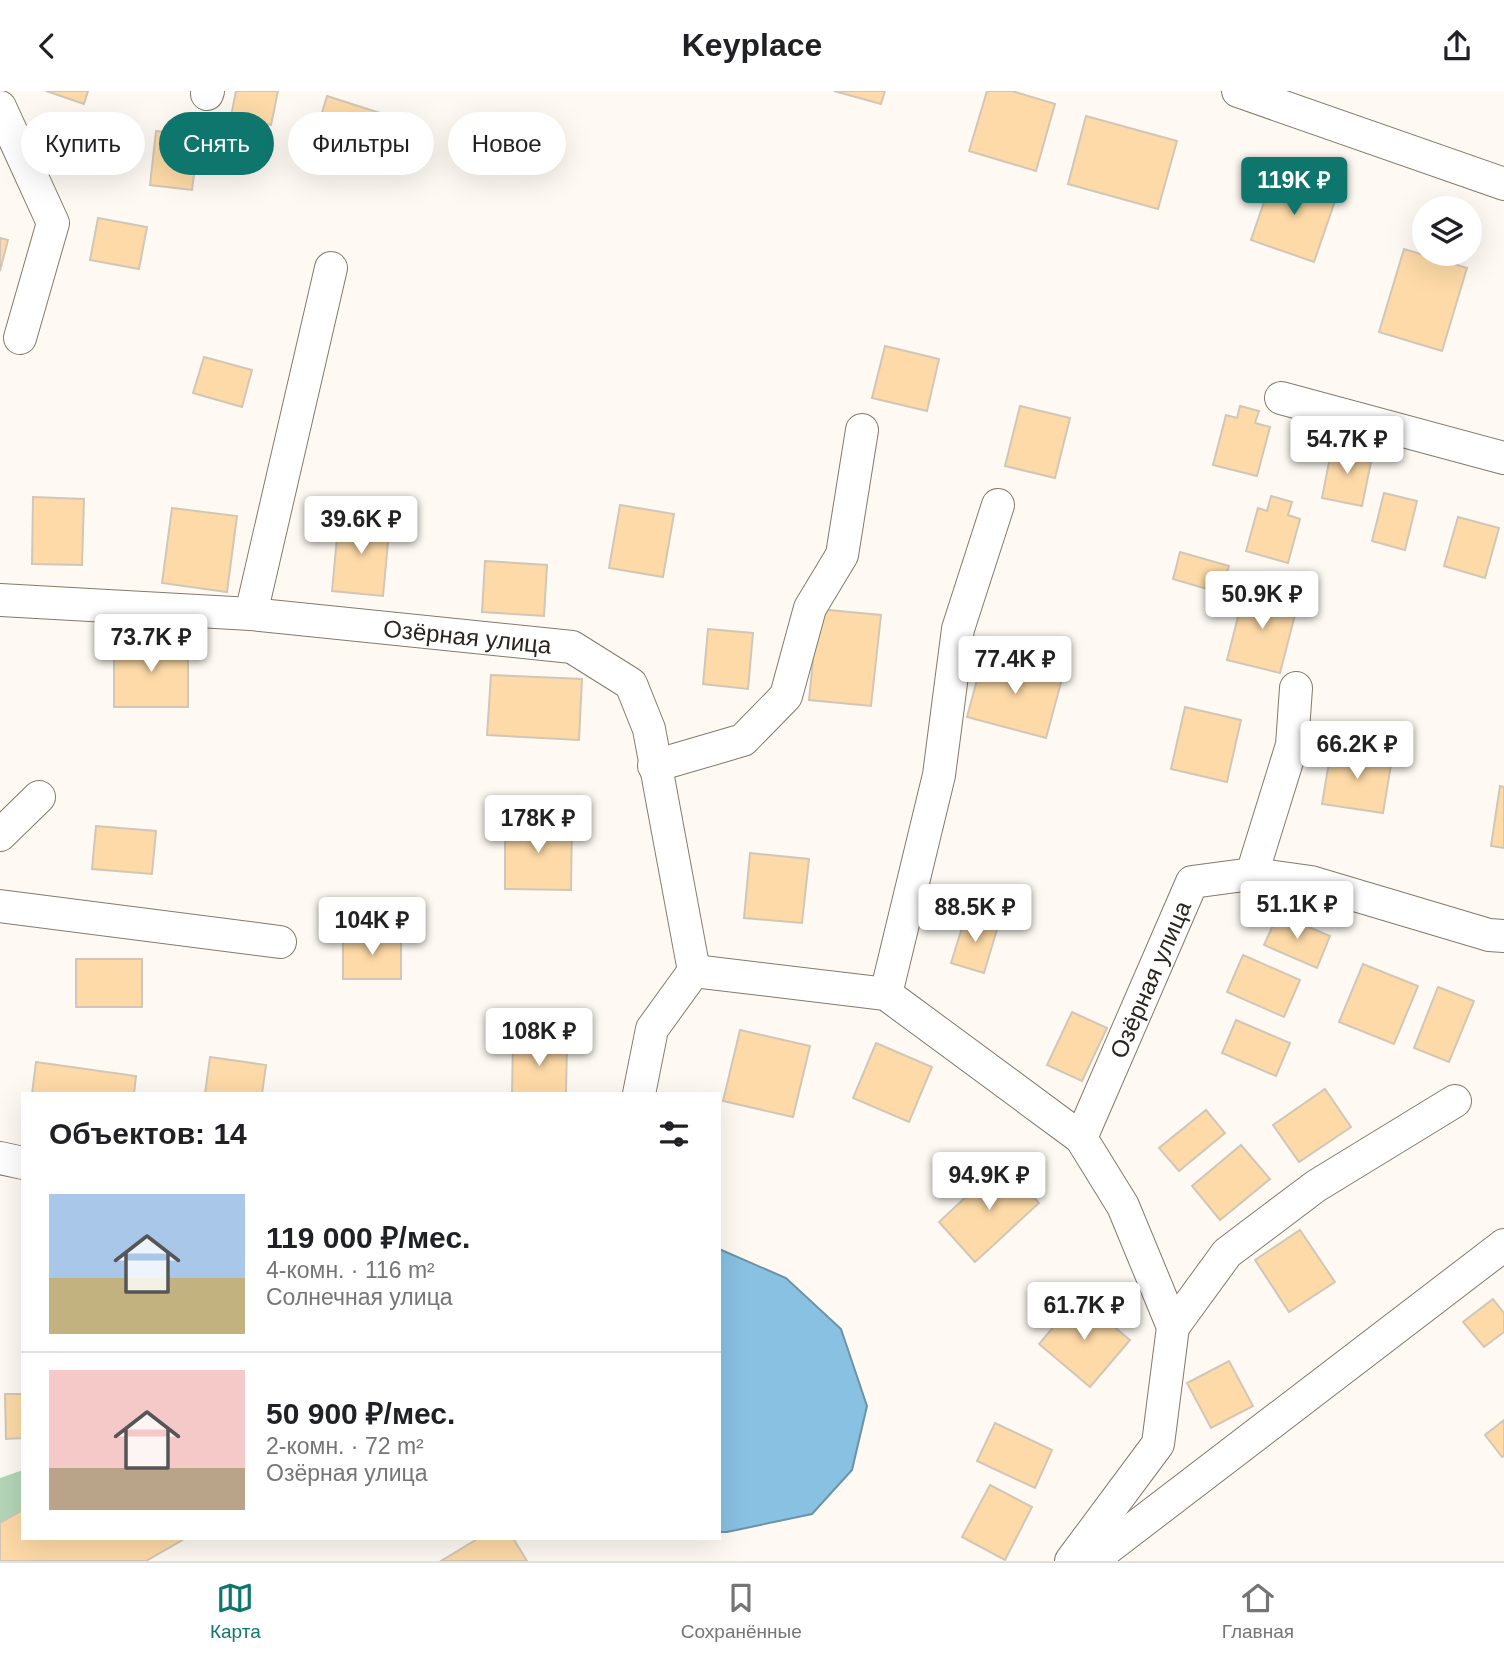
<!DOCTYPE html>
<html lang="ru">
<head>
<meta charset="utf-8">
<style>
  body { margin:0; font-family:Helvetica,sans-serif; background:#f2f2f2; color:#202124; height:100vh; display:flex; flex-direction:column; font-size:26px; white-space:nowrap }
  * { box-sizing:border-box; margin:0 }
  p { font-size:23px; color:#757577 }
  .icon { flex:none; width:38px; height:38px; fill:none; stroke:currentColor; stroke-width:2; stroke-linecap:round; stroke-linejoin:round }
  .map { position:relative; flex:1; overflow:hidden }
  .drawer { position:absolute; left:21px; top:1001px; width:700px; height:448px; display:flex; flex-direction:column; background:#fff; border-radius:0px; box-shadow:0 7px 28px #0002 }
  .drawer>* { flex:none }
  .guide { position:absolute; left:21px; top:21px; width:700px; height:63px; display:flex; gap:14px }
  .controls { position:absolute; left:1412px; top:105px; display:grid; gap:14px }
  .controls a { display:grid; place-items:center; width:70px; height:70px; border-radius:50%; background:#fff; box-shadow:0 7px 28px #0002; font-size:35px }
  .price { position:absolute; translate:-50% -60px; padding:0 16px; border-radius:7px; background:#fff; color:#222; font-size:23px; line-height:46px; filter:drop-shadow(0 2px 4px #0008) }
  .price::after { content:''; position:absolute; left:50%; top:42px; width:21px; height:16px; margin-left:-10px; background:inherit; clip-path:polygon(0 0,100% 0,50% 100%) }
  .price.current { background:#0f766e; color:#fff }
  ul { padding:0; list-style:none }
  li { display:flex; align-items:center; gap:21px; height:175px; padding:0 28px }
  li+li { border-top:2px solid #e0e0e0 }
  li span { display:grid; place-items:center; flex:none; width:196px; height:140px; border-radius:0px; color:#555 }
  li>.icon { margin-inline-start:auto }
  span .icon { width:84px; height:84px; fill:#fffc; stroke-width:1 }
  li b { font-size:30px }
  h2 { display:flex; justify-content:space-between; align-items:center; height:84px; padding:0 28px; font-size:30px }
  .chip { padding:0 24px; border-radius:32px; background:#fff; box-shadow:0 7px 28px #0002; font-size:24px; line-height:63px }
  .chip.current { background:#0f766e; color:#fff }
  header { display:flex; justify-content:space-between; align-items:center; height:91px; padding:0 28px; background:#fff; font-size:32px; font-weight:800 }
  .tab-bar { display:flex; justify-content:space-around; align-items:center; height:98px; border-top:2px solid #e0e0e0; background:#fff; font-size:19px; color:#757577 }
  .tab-bar a { display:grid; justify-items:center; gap:4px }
  .tab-bar .current { color:#0f766e }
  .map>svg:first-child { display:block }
  .green { fill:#b4d6b7 }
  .water { fill:#88c1e2; stroke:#6c92a8; stroke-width:2 }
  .building { fill:#fddaa7; stroke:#d2c7b7; stroke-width:2 }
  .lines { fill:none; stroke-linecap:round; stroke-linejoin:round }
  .minor-casing { stroke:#837a6b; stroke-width:34 }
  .minor { stroke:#fff; stroke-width:32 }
  .labels { text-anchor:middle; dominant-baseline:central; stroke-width:6; stroke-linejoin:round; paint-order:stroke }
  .street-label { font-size:24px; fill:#29261f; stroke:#fff }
</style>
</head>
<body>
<header><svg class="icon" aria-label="back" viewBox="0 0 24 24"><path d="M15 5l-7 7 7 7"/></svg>Keyplace<svg class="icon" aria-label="share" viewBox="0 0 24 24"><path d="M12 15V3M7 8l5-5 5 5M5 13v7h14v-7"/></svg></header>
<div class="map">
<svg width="1504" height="1470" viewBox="0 0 1504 1470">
  <rect width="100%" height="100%" fill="#fefaf3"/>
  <path class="green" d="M23,1379V1419L0,1432V1387Z"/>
  <path class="water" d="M719,1158L786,1187L841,1238L867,1315L852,1379L812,1423L727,1441H719Z"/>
  <path class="building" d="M46,0H88L84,13Z
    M236,0H278L271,34L231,25Z
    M834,0H885L881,13Z
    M987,0H1012L1055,13L1036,80L969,60Z
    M327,5L414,33L400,76L314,48Z
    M1086,25L1177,50L1158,118L1068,93Z
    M87,36L125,44L117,82L79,74Z
    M156,40L199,45L192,99L150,94Z
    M1274,82L1337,104L1314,171L1251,149Z
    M98,127L147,136L139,178L90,169Z
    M0,147L8,149L0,180Z
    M1404,158L1467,177L1442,260L1379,241Z
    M885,255L939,268L927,320L872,307Z
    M204,266L252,279L242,316L193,302Z
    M1020,315L1070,327L1055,387L1005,375Z
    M1240,315L1259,320L1255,332L1270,336L1257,385L1213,374L1226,324L1237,327Z
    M1344,352L1367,356L1364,370L1371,371L1362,415L1322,407L1331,361L1342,364Z
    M1384,402L1417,410L1405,459L1372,450Z
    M1271,405L1292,411L1288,424L1300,428L1288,472L1246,460L1258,417L1267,420Z
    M33,406L84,408L82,474L32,473Z
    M620,414L674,423L663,486L609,477Z
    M172,417L237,425L227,501L162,492Z
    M339,425L390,430L383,505L332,500Z
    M1458,426L1499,437L1485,487L1444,475Z
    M1180,461L1229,475L1221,502L1173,488Z
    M485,470L547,474L544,525L482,521Z
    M1245,498L1298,512L1280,582L1227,569Z
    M818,518L881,524L871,615L809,609Z
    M708,538L753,542L748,598L703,593Z
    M114,550H188V616H114Z
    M984,563L1063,584L1046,647L967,626Z
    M491,584L582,588L579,649L487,644Z
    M1185,616L1241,629L1227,691L1171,678Z
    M1331,659L1392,668L1383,722L1322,713Z
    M1500,695L1504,696V757L1491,755Z
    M505,730L572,731L571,799L505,798Z
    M96,735L156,740L152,783L92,778Z
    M750,762L809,768L802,832L744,827Z
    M1278,823L1330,845L1317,877L1264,854Z
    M966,824L998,835L984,882L951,872Z
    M343,844H401V888H343Z
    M1243,864L1300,889L1284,926L1227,901Z
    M76,868H142V916H76Z
    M1363,873L1418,895L1394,953L1339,931Z
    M1438,896L1474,910L1449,971L1414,957Z
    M1072,921L1107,937L1082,990L1047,974Z
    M1236,929L1290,952L1276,985L1222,962Z
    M740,939L810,955L793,1026L723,1010Z
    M513,950L567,951L566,1003H512Z
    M876,952L932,976L909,1031L853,1007Z
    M210,966L266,974L262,1003H205Z
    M36,971L136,985L134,1003H32Z
    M1325,998L1351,1036L1299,1071L1273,1034Z
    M1206,1019L1225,1042L1179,1080L1159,1057Z
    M1241,1054L1270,1088L1220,1129L1192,1095Z
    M1002,1072L1039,1112L975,1171L939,1131Z
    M1300,1139L1335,1191L1289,1221L1255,1169Z
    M1079,1206L1130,1249L1090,1296L1039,1253Z
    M1493,1208L1504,1222V1241L1484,1256L1463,1231Z
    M1229,1270L1253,1315L1211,1337L1187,1292Z
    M5,1303H23V1347L6,1348Z
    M1504,1329V1365L1502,1366L1485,1344Z
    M995,1332L1052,1359L1035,1397L977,1370Z
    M990,1394L1032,1416L1005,1469L962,1446Z
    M23,1419V1447H186L146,1470H0V1432Z
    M479,1447H513L527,1470H441Z"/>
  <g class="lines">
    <g class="minor-casing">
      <g id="minor">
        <path d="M1238,0L1504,93"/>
        <path d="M207,3L208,0"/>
        <path d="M0,16L53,132L20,247"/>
        <path d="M1281,307L1504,367"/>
        <path id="s1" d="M0,509L251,523L572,556L631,593L649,638L694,880L652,938L639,1003"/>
        <path d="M251,523L331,177"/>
        <path d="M654,675L743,649L786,605L810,517L842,464L862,339"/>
        <path d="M0,744L39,706"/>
        <path d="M1252,783L1292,654L1296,597"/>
        <path d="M0,815L280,851"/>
        <path d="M694,880L886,903L1081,1047L1123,1115L1173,1236L1158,1353L1071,1470"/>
        <path d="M886,903L939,684L958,538L998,414"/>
        <path id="s2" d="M1081,1047L1192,791L1252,783L1311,791L1489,844L1504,845"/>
        <path d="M0,1067L23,1072"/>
        <path d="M1173,1236L1227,1162L1316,1095L1455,1010"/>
        <path d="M1091,1470L1504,1154"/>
      </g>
    </g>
    <use href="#minor" class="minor"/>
  </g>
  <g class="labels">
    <g class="street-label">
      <text stroke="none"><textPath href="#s1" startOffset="469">Озёрная улица</textPath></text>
      <text stroke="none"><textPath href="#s2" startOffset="173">Озёрная улица</textPath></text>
    </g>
  </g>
</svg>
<div class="controls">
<a><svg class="icon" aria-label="layers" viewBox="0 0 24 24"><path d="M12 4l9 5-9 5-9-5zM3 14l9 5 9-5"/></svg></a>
</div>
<b class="price current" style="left:1294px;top:126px">119K ₽</b>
<b class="price" style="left:1347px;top:385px">54.7K ₽</b>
<b class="price" style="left:361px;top:465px">39.6K ₽</b>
<b class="price" style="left:1262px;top:540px">50.9K ₽</b>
<b class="price" style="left:151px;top:583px">73.7K ₽</b>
<b class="price" style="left:1015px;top:605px">77.4K ₽</b>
<b class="price" style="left:1357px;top:690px">66.2K ₽</b>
<b class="price" style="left:538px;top:764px">178K ₽</b>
<b class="price" style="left:1297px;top:850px">51.1K ₽</b>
<b class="price" style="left:975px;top:853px">88.5K ₽</b>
<b class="price" style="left:372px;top:866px">104K ₽</b>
<b class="price" style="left:539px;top:977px">108K ₽</b>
<b class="price" style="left:989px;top:1121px">94.9K ₽</b>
<b class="price" style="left:1084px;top:1251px">61.7K ₽</b>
<div class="guide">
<a class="chip">Купить</a>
<a class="chip current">Снять</a>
<a class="chip">Фильтры</a>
<a class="chip">Новое</a>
</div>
<section class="drawer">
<h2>Объектов: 14<svg class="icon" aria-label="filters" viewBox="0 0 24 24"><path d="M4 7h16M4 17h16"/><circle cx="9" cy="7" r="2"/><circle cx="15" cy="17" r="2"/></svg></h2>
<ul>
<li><span style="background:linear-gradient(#a9c7e8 60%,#c2b280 0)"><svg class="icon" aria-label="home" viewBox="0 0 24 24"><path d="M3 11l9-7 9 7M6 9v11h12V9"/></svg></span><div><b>119 000 ₽/мес.</b><p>4-комн. · 116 m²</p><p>Солнечная улица</p></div></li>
<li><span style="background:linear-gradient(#f6c9c9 70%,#b9a48a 0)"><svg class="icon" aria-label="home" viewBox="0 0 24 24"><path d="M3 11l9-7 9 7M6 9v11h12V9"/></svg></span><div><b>50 900 ₽/мес.</b><p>2-комн. · 72 m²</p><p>Озёрная улица</p></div></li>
</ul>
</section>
</div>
<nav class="tab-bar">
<a class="current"><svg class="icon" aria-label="map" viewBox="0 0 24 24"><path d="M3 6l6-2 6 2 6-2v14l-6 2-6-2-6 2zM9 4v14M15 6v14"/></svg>Карта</a>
<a><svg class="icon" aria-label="saved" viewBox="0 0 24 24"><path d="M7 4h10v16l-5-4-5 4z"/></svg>Сохранённые</a>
<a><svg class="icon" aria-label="home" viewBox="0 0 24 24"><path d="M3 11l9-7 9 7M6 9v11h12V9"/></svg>Главная</a>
</nav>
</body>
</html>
